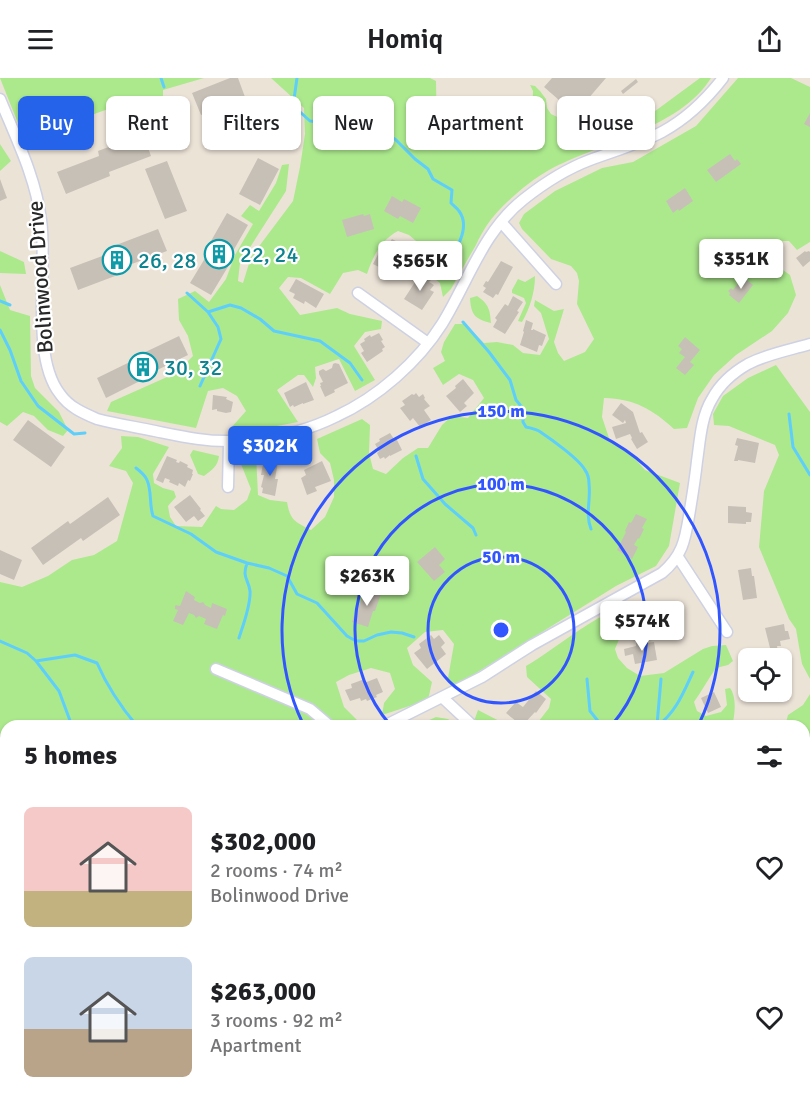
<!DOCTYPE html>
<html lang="en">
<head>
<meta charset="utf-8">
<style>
  body { margin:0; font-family:Signika,sans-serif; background:#f2f2f2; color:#202124; height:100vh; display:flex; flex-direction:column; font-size:22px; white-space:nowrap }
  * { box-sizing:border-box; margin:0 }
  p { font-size:20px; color:#757577 }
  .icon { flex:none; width:33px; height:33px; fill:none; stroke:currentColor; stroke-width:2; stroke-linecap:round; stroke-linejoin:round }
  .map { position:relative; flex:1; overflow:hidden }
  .sheet { position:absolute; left:0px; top:642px; width:810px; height:384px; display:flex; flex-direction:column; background:#fff; border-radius:18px 18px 0 0; box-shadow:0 2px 4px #0004 }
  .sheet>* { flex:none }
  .top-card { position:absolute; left:18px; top:18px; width:774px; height:54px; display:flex; gap:12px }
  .tools { position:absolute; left:738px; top:570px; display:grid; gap:12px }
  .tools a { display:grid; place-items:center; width:54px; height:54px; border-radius:9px; background:#fff; box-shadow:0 2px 4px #0004; font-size:30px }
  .price { position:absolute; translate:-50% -51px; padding:0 14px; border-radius:6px; background:#fff; color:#222; font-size:20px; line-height:39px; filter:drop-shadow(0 2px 3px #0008) }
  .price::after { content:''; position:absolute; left:50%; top:36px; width:18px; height:14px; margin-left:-9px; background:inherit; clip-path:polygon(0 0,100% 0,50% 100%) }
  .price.current { background:#2563eb; color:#fff }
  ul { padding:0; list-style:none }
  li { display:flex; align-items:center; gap:18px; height:150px; padding:0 24px }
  li span { display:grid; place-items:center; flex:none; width:168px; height:120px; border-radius:9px; color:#555 }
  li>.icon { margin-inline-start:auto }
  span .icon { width:72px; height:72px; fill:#fffc; stroke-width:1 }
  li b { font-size:26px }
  h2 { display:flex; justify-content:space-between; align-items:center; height:72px; padding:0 24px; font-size:26px }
  .chip { padding:0 21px; border-radius:9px; background:#fff; box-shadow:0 2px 4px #0004; font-size:21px; line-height:54px }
  .chip.current { background:#2563eb; color:#fff }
  header { display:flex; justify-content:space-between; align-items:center; height:78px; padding:0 24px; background:#fff; font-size:27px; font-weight:600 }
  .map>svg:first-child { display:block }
  .green { fill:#ace98d }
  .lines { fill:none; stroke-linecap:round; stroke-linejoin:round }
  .stream { stroke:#5ecffa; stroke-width:3 }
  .building { fill:#c7c0b7 }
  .street-casing { stroke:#cdd1e3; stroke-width:13 }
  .street { stroke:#fff; stroke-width:10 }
  .ring { fill:none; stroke:#3156ff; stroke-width:3 }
  .labels { text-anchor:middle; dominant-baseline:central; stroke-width:4.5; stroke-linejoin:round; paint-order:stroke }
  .culture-label { font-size:22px; fill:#0d838f; stroke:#fff; text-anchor:start }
  .street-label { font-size:22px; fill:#282828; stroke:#fff }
  .centre { fill:#3156ff; stroke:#fff; stroke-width:3 }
  .ring-label { font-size:18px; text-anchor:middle; font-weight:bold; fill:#3156ff; stroke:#fff; stroke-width:4.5; stroke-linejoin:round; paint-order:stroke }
</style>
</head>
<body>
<header><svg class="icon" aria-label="menu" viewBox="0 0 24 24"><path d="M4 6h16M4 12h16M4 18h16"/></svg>Homiq<svg class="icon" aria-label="share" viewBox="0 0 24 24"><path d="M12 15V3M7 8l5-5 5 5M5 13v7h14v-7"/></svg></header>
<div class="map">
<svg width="810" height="1026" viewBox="0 0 810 1026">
  <rect width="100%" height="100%" fill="#ece3d7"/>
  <path class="green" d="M0,0H204L163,12V19L162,20L120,36H118L114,29L49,52L51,61C44,66 35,74 27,68Z
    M271,0H430L436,3L437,54L451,59L454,48L461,43L469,47L475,54L487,57L521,46L526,43L532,35L533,13L530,7L535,8L540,13L546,21L547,30L551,36L572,46L588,47L615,33L647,39L700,0H711C680,50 599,65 549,92C528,104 501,127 487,147C483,153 479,160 476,167C468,181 459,196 451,211L443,219L440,205L418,188L424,177L422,168L409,157L398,153C381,162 373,178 367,196L358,192L343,195L330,216L301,200L288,199L279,210L300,237L337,230L350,236L382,243L381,251L365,254L354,268L375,302L355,313L339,281L315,289L316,300L313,309L304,297H298L277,312L298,344L250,353L230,351L246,333L237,318L223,310L208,313L196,350L107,333L111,324L176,295L193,278L188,258L179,242L178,221L195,213L209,224L226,201L235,177L253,146L241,138L250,127L259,133L276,105L282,87L289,86L286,113L240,185L238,203L243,205L251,179L293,123L300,89L305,56L304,30Z
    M738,0H791L810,9V164L797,172L789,163H779L771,172L776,187L790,197L796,217L788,235L772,253L736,277L714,297L698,320L687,350L674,351C652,331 635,321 604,320L602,339L610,363L632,377L645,392L680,405L669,468L656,488L616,508L452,610L448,600L454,566L443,552L425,554L407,570L413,587L432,604L428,622L382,637L384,625L395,611L390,595L371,590L349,597L336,604L344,629L363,648H6V1020H488L486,1026H0V504L22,509L48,498L72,482L94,477L117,463L133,405L126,393L109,388L122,370L121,358L138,359L169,369L153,396L154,405L163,410L174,413L176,419L168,428L170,439L176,448L202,449L216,428L221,431L234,432L247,422L251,411L239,381L240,375L247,372L298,367L300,373L296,379L291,382L256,376L258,417L270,422L287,424C290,442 295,444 311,452L325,439L334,419V402L330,385L320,375L317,361L362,341L370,347L369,375L373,391L386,396L403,380L418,370H428L442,347L452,338L468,340L484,320L473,302L459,296L443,307L433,290L445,283L441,274L444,264L455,246H465L484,265L497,264L513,267L523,275L540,277L549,261L541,235L534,228L535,222L554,233L564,231L554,264L558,275L564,283L585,274L594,261L577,226L579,203L577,195L571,188L551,181L522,151L519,145L524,136L555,113L602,90L633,84L696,48Z
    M0,66L11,83L0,93Z
    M0,173L24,184L26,196L0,195Z
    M535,198C535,214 530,230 522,244L518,243L526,225L524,220L512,215V212L518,201L525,204Z
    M0,207L10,232L30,238L31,298L35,310L59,334L68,352L63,358L48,352L34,338L23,334L7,348L0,344Z
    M477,218C489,226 490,232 491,245C475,241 471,237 470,220Z
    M776,287L810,334V601L802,586L796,551L789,541L759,469L764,413L779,377L775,367L729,348L714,347L713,336L723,318L748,300Z
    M193,372L219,378C218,388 212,392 204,398L198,396L190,377Z
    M635,525L639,537L638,546L620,559L615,571L618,580L627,590L640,598L664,595L703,571L712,568L726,567L733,583L728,587L716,590C708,601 702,613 694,624L697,633L706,638L721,634L727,627L725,611L730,610C737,619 735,637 732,648H535L549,630L551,621L527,599L526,588C562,567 593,536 635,525Z
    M810,616V1026H508L510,1020H804V648H785L788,637L803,627Z
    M478,632L509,648H480L474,643Z
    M436,639L448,641L457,648H416Z"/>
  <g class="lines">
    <path class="stream" d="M161,0L164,9
      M297,0L294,21L299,33L310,43L320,44L359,57L385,56L395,61L415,81L428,91L433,101L452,112L451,125C454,128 457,130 459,133C468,145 462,161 455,172
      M187,215L208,234L218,249L221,261L200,308
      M0,223L10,227
      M208,234L230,227L241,230L260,241L274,253L320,263L350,285L362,302
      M463,244L489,274L510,302L516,322L521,328L523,336V344L526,349C531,350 535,351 539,353C551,361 579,381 585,392C588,396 589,401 589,406C591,422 585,436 591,451
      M0,252L10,272L21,303L38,328L74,356L85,355
      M789,336L793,369L810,397
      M416,378L423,401L445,426L473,450L476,457
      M136,390C140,393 145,397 147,402C152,413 149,426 153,438L191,456L216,474L247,485L269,490L287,498L297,516L317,525L347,558L356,563H364L377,557L391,554L402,555L414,559
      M239,560C243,547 251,527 250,513C248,500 242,500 247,485
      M0,563L27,575L36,583L59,613L72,648
      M36,583L75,577L97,585C107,608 121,629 137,648
      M587,601L590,633L602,648
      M657,647L661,601
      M596,648H597
      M657,648C676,635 684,613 693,594
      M0,688L6,693
      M804,789L810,787
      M804,885H810
      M93,1020L95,1026
      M261,1020L263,1026
      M378,1026L380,1020
      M679,1026V1020"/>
  </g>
  <path class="building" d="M230,0H238L245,19L201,37L192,15Z
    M552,0H606L575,36L544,9Z
    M636,1L638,4L623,16L621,13Z
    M273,18L288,56L265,65L250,27Z
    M810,35V49L804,46Z
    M143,56L151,78L109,94L110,98L66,116L57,94L99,78L98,73Z
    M730,76L735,83L737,81L741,86L716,104L707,92Z
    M258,80L279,91L260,127L239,116Z
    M167,83L187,133L165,141L145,91Z
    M0,101L7,120L0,123Z
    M685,110L693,123L679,133L678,131L673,135L666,123Z
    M392,118L402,124L404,121L421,130L413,145L400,138L398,141L384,133Z
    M227,135L248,147L229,180L232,182L211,217L190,205L210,172L207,170Z
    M363,136L364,138L370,136L374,151L347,159L342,142Z
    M158,151L167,173L121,190L123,195L78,212L70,190L113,174L111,169Z
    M392,161L405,168L407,164L415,169L413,172L419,175L411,190L402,186L401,189L389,184L385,192L373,186L382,169L383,171L387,165L389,166Z
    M805,173L806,174L809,173L810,174V183L803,189L796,180Z
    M501,183L513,189L498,217L496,216L493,220L483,214L486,210L483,208L486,203L488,204Z
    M421,195L431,202L429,204L434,207L430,212L434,214L422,232L404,221Z
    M743,199L753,207L739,225L729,217L730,215L728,213L731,210L733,212Z
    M296,201L324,216L316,230L305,223L304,226L293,220L295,216L289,213Z
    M513,218L523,224L517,233L519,234L505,256L493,249L497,242L495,240L505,226L508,228Z
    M526,242L533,245L531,252H533V251L546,257L542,268L539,267L537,274L520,267L524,254L523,253Z
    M379,255L383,262L381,263L385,269L382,271L383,273L367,284L361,275L364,273L360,266L365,263L364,261L370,257L371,259Z
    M179,258L188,277L147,297L148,299L106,320L97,300L138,280L137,278Z
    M685,259L700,272L690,284L694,287L685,297L676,290L685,279L679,275L682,271L678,268Z
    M335,285L339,286L348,305L334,312L335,314L325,319L320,308H321L320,305L323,304L319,296V293L323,291L326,293L332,290L333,286Z
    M463,301L474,315L464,325L467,328L460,334L446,318L456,310L455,308Z
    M306,304L314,322L303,326V325L294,329L293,327L290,329L284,315Z
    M416,315L419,319L423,316L425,320L424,321L430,328L424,332L431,342L420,349L413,340L410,343L400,330L405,327L402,323L412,316L414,317Z
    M213,317L227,319L226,321L233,324L231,334L226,335L217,333V331L212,332Z
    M621,325L633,334L640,355L642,354L648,364L637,371L631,361L632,360L630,356L616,361L612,349L626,345L625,342L623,345L612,337Z
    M28,342L65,369L51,389L13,362Z
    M390,355L394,361L396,360L402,372L390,378V377L385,381L384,379L380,381L377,375L379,373L375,366L380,363L379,361Z
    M737,360L759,365L755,385L738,382V383H734L738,368L735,367Z
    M167,378L177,382L176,384L179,385L180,383L188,387L187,389L193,392L192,396H193L190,403L188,402L185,409L179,405L178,408L169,404L170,402L165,400L163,405L156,402Z
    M264,381L278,384L275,401H278L275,418L262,415L263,410L261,409L264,397H261Z
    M322,383L331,403L315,409L317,413L307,417L301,400L306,397L304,392Z
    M190,417L201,431L200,432L205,438L198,443L194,438L186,444L174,429Z
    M108,419L120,437L83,463L81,460L43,487L31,470L68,443L70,446Z
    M728,428L746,429V434L752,435L751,444H746V446L728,445Z
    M636,436L647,441L642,450L644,451L639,461L638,460L634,467L638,469L632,481L617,472L626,454L625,453L629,444L631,445Z
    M435,469L445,481L439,487L445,494L434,503L417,484Z
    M0,472L22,482L14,502L0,496Z
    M337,479L349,484L346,494L333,489Z
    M751,490L752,498H754L757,520L743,522L738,492Z
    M374,507L383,510L375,533H373L368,549L352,544L357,528H359L364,513L372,515Z
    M186,513L195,519L194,522L200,525L203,524L205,527L211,530L212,525L227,531L225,538L223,537L217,551L204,546L206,541L199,538L196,540L194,537L189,535L183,547L173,543L178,532L175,531V528L176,527L180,528Z
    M661,537L670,540L668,546L659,544Z
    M784,546L785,553H788L790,561L780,563L781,568H777L779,580H770L769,574H771L765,550Z
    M431,557L434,561L439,557L445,565L441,569L446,576L427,591L414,575L421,570L419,566Z
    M647,563V565L654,564L657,582L635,586L633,576L625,578L624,571L636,568V565Z
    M788,587L789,596L783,597L782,588Z
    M377,600L383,614L376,617L377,619L367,623L366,621L361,623L360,620L350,623L345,612L352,610L351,606L362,602L364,605Z
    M536,613L546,621L536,635L535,634L522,648L506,635L516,624L523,629Z
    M714,614L721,629L708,635L701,620Z
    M809,1004L810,1026H794L793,1022H795V1020H804V1006Z"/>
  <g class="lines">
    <g class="street-casing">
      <path id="street" d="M0,21C16,60 36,100 41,142C48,190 30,278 60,316C69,329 83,335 97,341C116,346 136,349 155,353C180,358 206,364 232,363C267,362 305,354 337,338C378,319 418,284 442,246C468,204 483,153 524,121C543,106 566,91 590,82C614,73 639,66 662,54C686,41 706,22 723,0
        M501,144L556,206
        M358,215L428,265
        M228,409L229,364
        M678,479L727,554
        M216,591L310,631L330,648
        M443,620L473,648
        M384,648L482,599L532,567L662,495C682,478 685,463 689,438C692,420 695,402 697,383C700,363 701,339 712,321C720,306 734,294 748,286C767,276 790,272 810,266
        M496,1026L497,1020"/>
    </g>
    <use href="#street" class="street"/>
  </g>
  <g class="ring">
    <circle cx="501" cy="552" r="73"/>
    <path d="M391 648A146 146 0 1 1 611 648"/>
    <path d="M303 646A219 219 0 1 1 699 646"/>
  </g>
  <defs>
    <g id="building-ring" transform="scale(1.5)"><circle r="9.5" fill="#fff" stroke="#0f9aa8" stroke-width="1.5"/><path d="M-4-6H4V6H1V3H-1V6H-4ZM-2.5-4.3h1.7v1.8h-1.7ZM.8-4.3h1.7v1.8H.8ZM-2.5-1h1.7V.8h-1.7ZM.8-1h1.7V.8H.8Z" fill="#0f9aa8"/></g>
  </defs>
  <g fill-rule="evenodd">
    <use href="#building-ring" x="219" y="176"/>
    <use href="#building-ring" x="117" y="182"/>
    <use href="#building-ring" x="143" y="289"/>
  </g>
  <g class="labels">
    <g class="culture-label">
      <text x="240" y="176">22, 24</text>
      <text x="138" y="182">26, 28</text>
      <text x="164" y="289">30, 32</text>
    </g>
    <g class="street-label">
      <text transform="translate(40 199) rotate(-94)">Bolinwood Drive</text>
    </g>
  </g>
  <circle cx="501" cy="552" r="9" class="centre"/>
  <g class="ring-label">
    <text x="501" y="339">150 m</text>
    <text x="501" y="412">100 m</text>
    <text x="501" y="485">50 m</text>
  </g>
</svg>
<div class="tools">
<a><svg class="icon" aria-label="locate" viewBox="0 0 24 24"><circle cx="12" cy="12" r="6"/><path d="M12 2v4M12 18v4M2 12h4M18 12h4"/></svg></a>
</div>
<b class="price" style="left:741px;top:212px">$351K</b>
<b class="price" style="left:420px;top:214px">$565K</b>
<b class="price current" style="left:270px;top:399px">$302K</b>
<b class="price" style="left:367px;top:529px">$263K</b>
<b class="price" style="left:642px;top:574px">$574K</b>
<div class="top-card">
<a class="chip current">Buy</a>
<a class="chip">Rent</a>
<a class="chip">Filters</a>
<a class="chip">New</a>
<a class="chip">Apartment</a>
<a class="chip">House</a>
</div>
<section class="sheet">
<h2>5 homes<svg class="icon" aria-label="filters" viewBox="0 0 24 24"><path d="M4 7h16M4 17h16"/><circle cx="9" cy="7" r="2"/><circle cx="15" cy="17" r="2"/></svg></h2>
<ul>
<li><span style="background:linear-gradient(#f6c9c9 70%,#c2b280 0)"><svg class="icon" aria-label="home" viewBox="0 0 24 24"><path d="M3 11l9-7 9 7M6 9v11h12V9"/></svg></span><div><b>$302,000</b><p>2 rooms · 74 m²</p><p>Bolinwood Drive</p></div><svg class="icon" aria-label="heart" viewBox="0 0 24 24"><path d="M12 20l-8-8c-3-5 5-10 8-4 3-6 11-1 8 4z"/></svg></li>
<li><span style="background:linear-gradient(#c9d6e8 60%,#b9a48a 0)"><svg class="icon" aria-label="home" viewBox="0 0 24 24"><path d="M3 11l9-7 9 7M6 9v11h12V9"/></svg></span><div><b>$263,000</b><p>3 rooms · 92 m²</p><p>Apartment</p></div><svg class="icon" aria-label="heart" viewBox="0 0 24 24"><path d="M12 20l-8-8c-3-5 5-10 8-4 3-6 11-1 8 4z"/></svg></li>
</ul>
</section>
</div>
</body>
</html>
